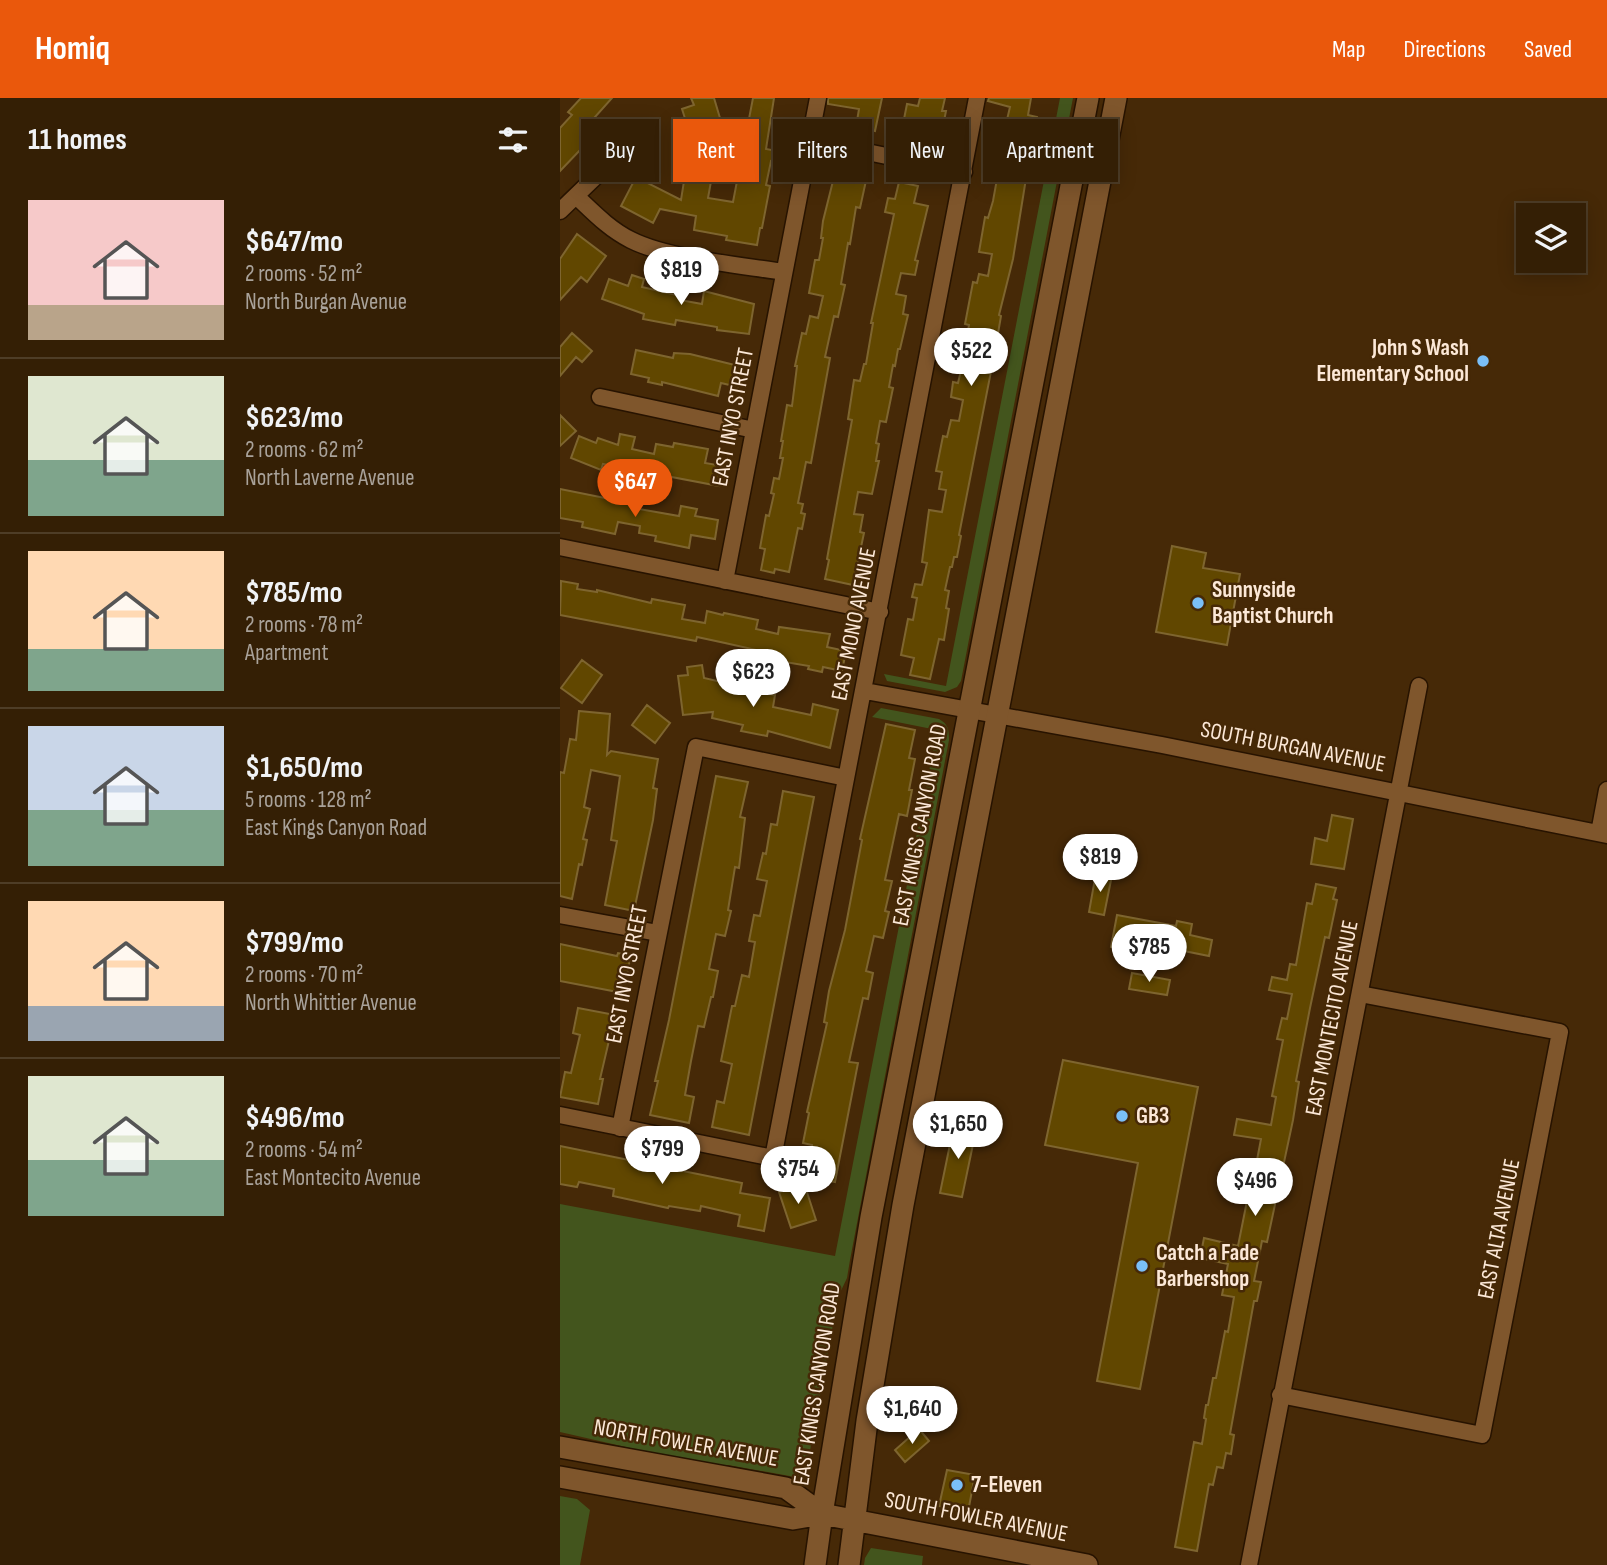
<!DOCTYPE html>
<html lang="en">
<head>
<meta charset="utf-8">
<style>
  body { margin:0; font-family:"Sofia Sans Condensed",sans-serif; background:#3c270f; color:#f1f3f6; height:100vh; display:flex; flex-direction:column; font-size:26px; white-space:nowrap }
  * { box-sizing:border-box; margin:0 }
  p { font-size:23px; color:#a9a29a }
  .icon { flex:none; width:38px; height:38px; fill:none; stroke:currentColor; stroke-width:2; stroke-linecap:round; stroke-linejoin:round }
  .map { position:relative; flex:1; overflow:hidden }
  .panel { display:flex; flex-direction:column; background:#341f05; width:560px }
  .panel>* { flex:none }
  .top-card { position:absolute; left:21px; top:21px; width:665px; height:63px; display:flex; gap:14px }
  .buttons { position:absolute; left:956px; top:105px; display:grid; gap:14px }
  .buttons a { display:grid; place-items:center; width:70px; height:70px; border-radius:0px; background:#341f05; box-shadow:0 4px 18px #0003,0 0 0 2px #4e3d27; font-size:35px }
  .price { position:absolute; translate:-50% -60px; padding:0 16px; border-radius:24px; background:#fff; color:#222; font-size:23px; line-height:46px; filter:drop-shadow(0 2px 4px #0008) }
  .price::after { content:''; position:absolute; left:50%; top:42px; width:21px; height:16px; margin-left:-10px; background:inherit; clip-path:polygon(0 0,100% 0,50% 100%) }
  .price.current { background:#ea580c; color:#fff }
  ul { padding:0; list-style:none }
  li { display:flex; align-items:center; gap:21px; height:175px; padding:0 28px }
  li+li { border-top:2px solid #4e3d27 }
  li span { display:grid; place-items:center; flex:none; width:196px; height:140px; border-radius:0px; color:#555 }
  li>.icon { margin-inline-start:auto }
  span .icon { width:84px; height:84px; fill:#fffc; stroke-width:1 }
  li b { font-size:30px }
  h2 { display:flex; justify-content:space-between; align-items:center; height:84px; padding:0 28px; font-size:30px }
  .tag { padding:0 24px; border-radius:0px; background:#341f05; box-shadow:0 4px 18px #0003,0 0 0 2px #4e3d27; font-size:24px; line-height:63px }
  .tag.current { background:#ea580c; color:#fff }
  header { display:flex; align-items:center; gap:42px; box-sizing:border-box; height:98px; padding:0 35px; background:#ea580c; color:#fff }
  header strong { font-size:33px }
  nav { display:flex; gap:38px; margin-inline-start:auto; font-size:24px }
  main { display:flex; flex:1; min-height:0 }
  .map>svg:first-child { display:block }
  .green { fill:#43551d }
  .building { fill:#614700; stroke:#7e652f; stroke-width:2 }
  .lines { fill:none; stroke-linecap:round; stroke-linejoin:round }
  .street-casing { stroke:#271300; stroke-width:19 }
  .secondary-casing { stroke:#271300; stroke-width:24 }
  .street { stroke:#7f562c; stroke-width:16 }
  .secondary { stroke:#7f562c; stroke-width:21 }
  .poi-dot { fill:#7abff8; stroke:#462907; stroke-width:2.5 }
  .labels { text-anchor:middle; dominant-baseline:central; stroke-width:5; stroke-linejoin:round; paint-order:stroke }
  .poi-label { font-size:23px; font-weight:bold; fill:#fce8d7; stroke:#462907; text-anchor:start }
  .street-label { font-size:23px; fill:#fce8d7; stroke:#462907 }
</style>
</head>
<body>
<header>
<strong>Homiq</strong>
<nav><a>Map</a><a>Directions</a><a>Saved</a></nav>
</header>
<main>
<section class="panel">
<h2>11 homes<svg class="icon" aria-label="filters" viewBox="0 0 24 24"><path d="M4 7h16M4 17h16"/><circle cx="9" cy="7" r="2"/><circle cx="15" cy="17" r="2"/></svg></h2>
<ul>
<li><span style="background:linear-gradient(#f6c9c9 75%,#b9a48a 0)"><svg class="icon" aria-label="home" viewBox="0 0 24 24"><path d="M3 11l9-7 9 7M6 9v11h12V9"/></svg></span><div><b>$647/mo</b><p>2 rooms · 52 m²</p><p>North Burgan Avenue</p></div></li>
<li><span style="background:linear-gradient(#dfe7d0 60%,#7fa58c 0)"><svg class="icon" aria-label="home" viewBox="0 0 24 24"><path d="M3 11l9-7 9 7M6 9v11h12V9"/></svg></span><div><b>$623/mo</b><p>2 rooms · 62 m²</p><p>North Laverne Avenue</p></div></li>
<li><span style="background:linear-gradient(#ffd9b3 70%,#7fa58c 0)"><svg class="icon" aria-label="home" viewBox="0 0 24 24"><path d="M3 11l9-7 9 7M6 9v11h12V9"/></svg></span><div><b>$785/mo</b><p>2 rooms · 78 m²</p><p>Apartment</p></div></li>
<li><span style="background:linear-gradient(#c9d6e8 60%,#7fa58c 0)"><svg class="icon" aria-label="home" viewBox="0 0 24 24"><path d="M3 11l9-7 9 7M6 9v11h12V9"/></svg></span><div><b>$1,650/mo</b><p>5 rooms · 128 m²</p><p>East Kings Canyon Road</p></div></li>
<li><span style="background:linear-gradient(#ffd9b3 75%,#9aa5b1 0)"><svg class="icon" aria-label="home" viewBox="0 0 24 24"><path d="M3 11l9-7 9 7M6 9v11h12V9"/></svg></span><div><b>$799/mo</b><p>2 rooms · 70 m²</p><p>North Whittier Avenue</p></div></li>
<li><span style="background:linear-gradient(#dfe7d0 60%,#7fa58c 0)"><svg class="icon" aria-label="home" viewBox="0 0 24 24"><path d="M3 11l9-7 9 7M6 9v11h12V9"/></svg></span><div><b>$496/mo</b><p>2 rooms · 54 m²</p><p>East Montecito Avenue</p></div></li>
</ul>
</section>
<div class="map">
<svg width="1047" height="1467" viewBox="0 0 1047 1467">
  <rect width="100%" height="100%" fill="#462907"/>
  <path class="green" d="M500,0H513L401,583L397,589L385,594L327,583L324,576L386,588Z
    M321,610L379,621C388,626 389,631 389,642L290,1162L287,1180L278,1199L247,1369L243,1376L235,1379L168,1367L149,1368L0,1334V1106L275,1158L377,632L312,619Z
    M0,1398L17,1401L30,1412L20,1467H0Z
    M311,1450L363,1458L362,1467H304L305,1460Z"/>
  <path class="building" d="M21,0H52L35,19L44,27L0,73V30L12,17L8,14Z
    M131,0H154L160,20L128,30L122,11L134,7Z
    M193,0H214L206,51L217,53L215,64L211,63L206,87L210,88L202,130H200L197,147L166,142L167,138L134,132L136,118L100,111L93,125L61,108L76,79L121,102L125,77L116,75L120,55L133,58L135,46L157,50L148,100L173,104Z
    M268,0H322L315,33L296,29L299,11L268,6Z
    M360,0H385L382,13H386L383,28L379,27L376,45L347,39L351,23L344,21L347,6L358,8Z
    M429,0H471L468,17L477,19L474,36H476L468,68L453,161L439,217L441,218L435,253L399,437L401,438L397,459H394L392,469H390L385,492L389,493L386,510L389,511L384,542L379,541L370,581L350,577L354,560L341,557L348,521L353,522L357,500L352,499L355,486L362,487L367,465L362,464L369,412L382,414L386,392L379,391L382,374L376,373L383,338L387,339L391,322L399,323L403,302L391,299L393,284L398,285L403,264L398,263L401,248L405,249L409,227L405,226L413,184L417,185L419,176L428,178L432,156L419,154L425,119L428,120L433,103L437,81H433L450,9L428,3Z
    M276,71L307,78L300,110L296,109L290,146L288,145L281,186L285,187L278,219L274,218L265,259L270,260L251,365L246,364L238,405L243,406L241,415L245,416L242,431L238,430L229,474L215,471L214,475L201,472L205,451L200,450L206,417L209,418L214,396L211,395L214,380L219,381L223,360H220L223,343H221L227,307L232,308L237,268H235L242,235L246,236L250,218L258,220L263,198L249,195L255,162H259L263,140H261L263,123Z
    M339,84L358,88L354,105L368,108L355,162L358,163L355,177L341,175L336,196L346,198L343,216L348,217L340,251H338L335,268L333,267L329,289L333,290L326,324L320,323L316,345L319,346L316,363H319L312,396L298,394L294,416L303,417L300,434L304,435L293,487L265,481L269,462L267,461L292,322L288,321L294,282L300,283L304,266H306L313,225H311L334,116L325,114L328,100L335,101Z
    M17,136L46,158L27,184L21,179L0,202V161Z
    M72,177L84,181L82,189L121,198L120,202L142,206L144,193L194,206L189,236L157,232V229L116,222L115,227L83,221L84,216L42,201L49,181L68,188Z
    M12,235L32,253L22,264L16,259L0,278V249Z
    M76,252L113,260L114,255L130,256L183,269L178,289L161,285L158,298L102,284V287L88,284L89,280L71,276Z
    M0,317L16,333L0,348Z
    M60,336L75,339L72,351L94,356L96,346L113,349L114,345L148,351L145,365L163,368L159,388L43,366L41,372L11,360L19,338L36,345L38,340L58,347Z
    M0,391L80,407L79,411L119,418L121,408L137,411L135,418L158,422L155,441L131,437L129,450L95,443L96,438L79,435L80,428L58,424L55,436L22,429L23,424L0,420Z
    M612,448L646,455L643,470L680,476L667,547L596,534Z
    M1,483L18,486L17,491L37,494V492L91,505L92,501L125,507L122,521L145,525L147,513L163,517L164,515L198,522L196,531L218,536L219,529L270,536L267,549L286,553L282,573L263,569L262,574L248,571L249,568L213,562L214,556L165,545L137,539L136,543L0,517Z
    M22,562L42,577L22,605L1,590Z
    M142,567L144,580L170,586L172,577L187,580L185,591L215,597L213,609L251,617L253,606L278,612L270,650L208,633L207,638L181,633L183,627L152,620L153,614L123,617L118,578L128,577L127,569Z
    M87,607L110,625L95,645L72,627Z
    M19,613L50,616L47,657L51,653L98,661L93,690L97,691L93,722L74,813L45,807L57,743L51,742L60,678L31,672L24,709L30,711L23,741L27,742L22,767L19,766L12,801L0,798V674L4,675L10,641L16,642Z
    M326,626L355,632L349,660L355,661L349,692H352L347,718L339,716L325,782L332,783L325,813L329,814L323,840L314,838L306,873L313,875L308,901L303,900L289,964L298,965L275,1084L245,1078L252,1047L243,1045L249,1015L247,1014L267,925L264,924L269,893L285,832L302,742L300,741Z
    M156,678L188,684L180,719L185,720L179,770L175,769L168,812L171,813L165,838L156,836L149,871L158,873L153,899H151L144,929L138,928L131,963L125,997L134,999L129,1025L90,1017L98,983H95L109,922Z
    M223,693L254,699L189,1037L152,1029L157,1003L164,1005L172,966L161,963L172,908H175L182,877L189,879L195,844L189,843L194,817L200,818L207,783L197,781L203,755L206,756L211,726L217,727Z
    M772,717L793,721L784,771L751,766L755,740L767,743Z
    M536,775L552,777L544,817L529,814Z
    M756,786L776,790L773,801L777,802L769,840L765,839L750,910L736,983L739,984L733,1022L707,1144L702,1143L694,1183L701,1184L697,1203H694L670,1336L674,1337L671,1356L666,1355L663,1370L657,1369L653,1387L649,1386L637,1453L615,1449L634,1344L642,1346L646,1321L644,1320L646,1307H648L653,1280H656L665,1233L668,1234L674,1199L662,1197L668,1166L640,1160L644,1140L678,1148L687,1103L693,1104L698,1079L694,1078L701,1041L674,1037L677,1021L711,1027L716,999L712,998L723,942L717,941L722,920L727,921L732,896L709,892L712,879L727,882L730,866L736,867L747,805L752,806Z
    M557,817L616,828L617,823L632,826L630,837L652,842L649,858L614,851L612,861L551,849Z
    M0,846L57,858L58,855L71,857L63,895L0,883Z
    M572,875L610,882L607,897L569,891Z
    M18,910L55,917L40,981H43L38,1006L0,999L5,974L11,975L20,937L13,935Z
    M503,962L638,989L580,1291L537,1283L578,1065L485,1047Z
    M394,1027L416,1032L402,1099L380,1095Z
    M0,1048L182,1085L180,1095L210,1100L204,1133L178,1128L180,1117L141,1108L140,1113L109,1108L108,1110L53,1098L54,1091L19,1084L17,1089L0,1086Z
    M244,1085L256,1122L231,1130L219,1094Z
    M359,1331L369,1343L345,1364L335,1352Z
    M387,1372L415,1377L408,1414L379,1408Z"/>
  <g class="lines">
    <g class="street-casing">
      <path id="street" d="M249,42L404,74
        M16,98C33,114 49,131 71,142C109,161 180,167 224,174
        M0,113L84,32
        M40,299L194,332
        M0,449L320,514
        M165,483L258,0
        M305,593L602,647L1047,737
        M1039,735L1047,692
        M0,817L98,835
        M0,1017L213,1060L417,0
        M60,1030L136,649L286,680
        M720,1297L922,1337L1000,934L800,896
        M689,1467L859,588"/>
    </g>
    <g class="secondary-casing">
      <path id="secondary" d="M0,1349L226,1390L262,1416
        M0,1379L233,1421L262,1416L527,1467
        M255,1467L262,1416L311,1119L528,0
        M289,1467L307,1323L343,1107L556,0"/>
    </g>
    <use href="#street" class="street"/>
    <use href="#secondary" class="secondary"/>
  </g>
  <g class="poi-dot">
    <circle cx="923" cy="263" r="7"/>
    <circle cx="638" cy="505" r="7"/>
    <circle cx="562" cy="1018" r="7"/>
    <circle cx="582" cy="1168" r="7"/>
    <circle cx="397" cy="1387" r="7"/>
  </g>
  <g class="labels">
    <g class="poi-label">
      <text x="909" y="250" text-anchor="end">John S Wash<tspan x="909" dy="26">Elementary School</tspan></text>
      <text x="652" y="492">Sunnyside<tspan x="652" dy="26">Baptist Church</tspan></text>
      <text x="576" y="1018">GB3</text>
      <text x="596" y="1155">Catch a Fade<tspan x="596" dy="26">Barbershop</tspan></text>
      <text x="411" y="1387">7-Eleven</text>
    </g>
    <g class="street-label">
      <text transform="translate(173 319) rotate(-79)">EAST INYO STREET</text>
      <text transform="translate(294 526) rotate(-79)">EAST MONO AVENUE</text>
      <text transform="translate(733 649) rotate(11)">SOUTH BURGAN AVENUE</text>
      <text transform="translate(360 727) rotate(-79)">EAST KINGS CANYON ROAD</text>
      <text transform="translate(67 876) rotate(-79)">EAST INYO STREET</text>
      <text transform="translate(772 920) rotate(-79)">EAST MONTECITO AVENUE</text>
      <text transform="translate(939 1131) rotate(-79)">EAST ALTA AVENUE</text>
      <text transform="translate(257 1286) rotate(-81)">EAST KINGS CANYON ROAD</text>
      <text transform="translate(126 1345) rotate(10)">NORTH FOWLER AVENUE</text>
      <text transform="translate(416 1419) rotate(11)">SOUTH FOWLER AVENUE</text>
    </g>
  </g>
</svg>
<div class="buttons">
<a><svg class="icon" aria-label="layers" viewBox="0 0 24 24"><path d="M12 4l9 5-9 5-9-5zM3 14l9 5 9-5"/></svg></a>
</div>
<b class="price" style="left:121px;top:209px">$819</b>
<b class="price" style="left:411px;top:290px">$522</b>
<b class="price current" style="left:75px;top:421px">$647</b>
<b class="price" style="left:193px;top:611px">$623</b>
<b class="price" style="left:540px;top:796px">$819</b>
<b class="price" style="left:589px;top:886px">$785</b>
<b class="price" style="left:398px;top:1063px">$1,650</b>
<b class="price" style="left:102px;top:1088px">$799</b>
<b class="price" style="left:238px;top:1108px">$754</b>
<b class="price" style="left:695px;top:1120px">$496</b>
<b class="price" style="left:352px;top:1348px">$1,640</b>
<div class="top-card">
<a class="tag">Buy</a>
<a class="tag current">Rent</a>
<a class="tag">Filters</a>
<a class="tag">New</a>
<a class="tag">Apartment</a>
</div>
</div>
</main>
</body>
</html>
